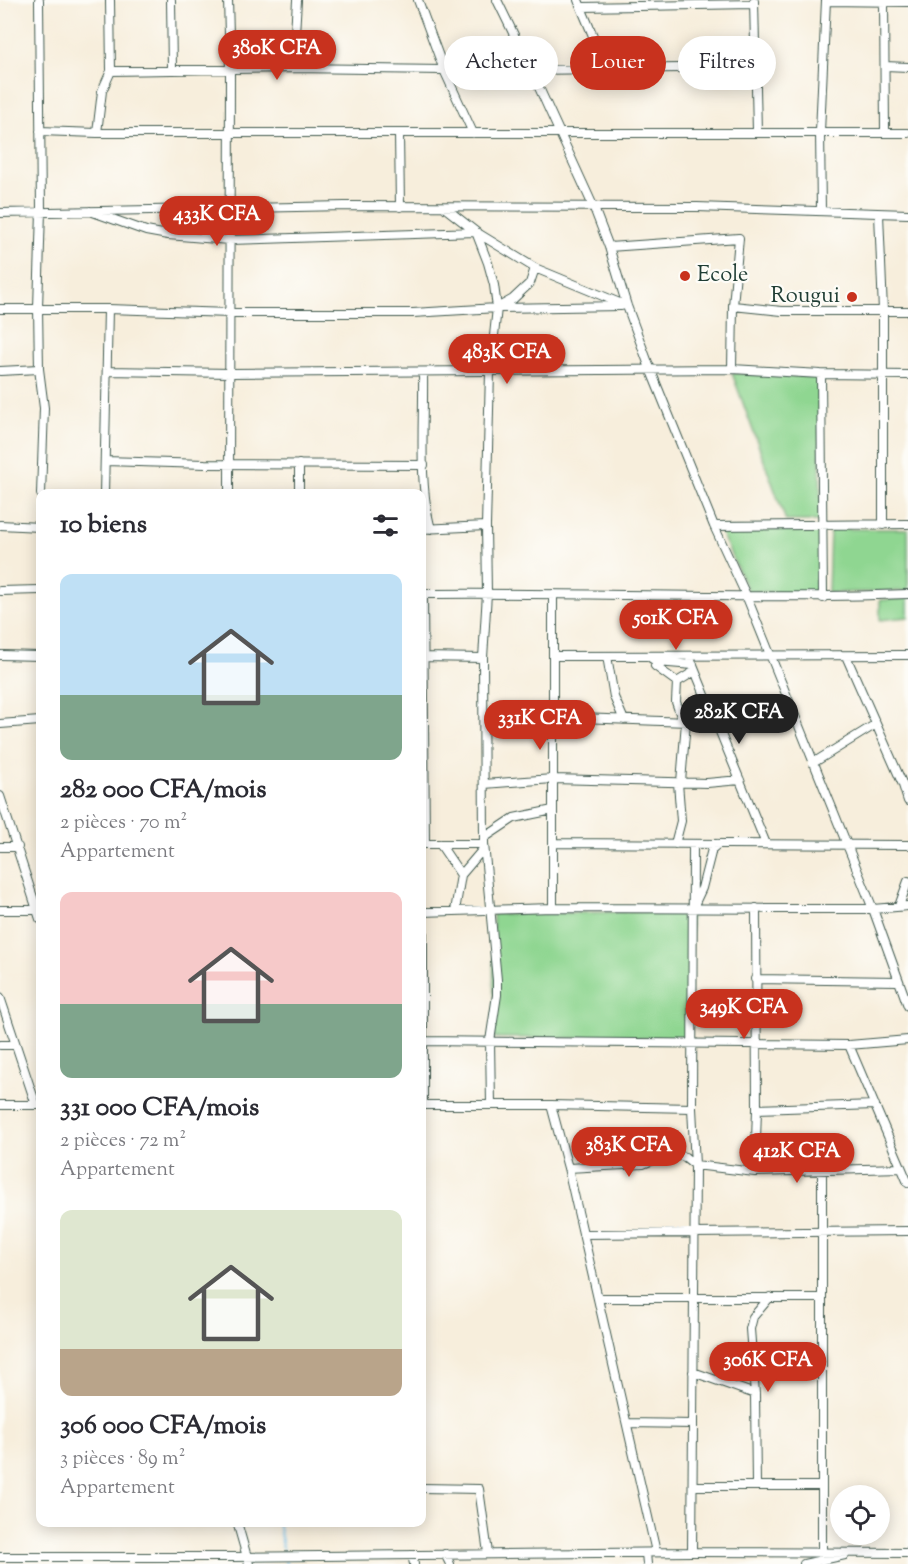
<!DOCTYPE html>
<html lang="fr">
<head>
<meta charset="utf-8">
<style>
  body { margin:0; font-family:"Sorts Mill Goudy",serif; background:#f7f7f7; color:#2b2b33; height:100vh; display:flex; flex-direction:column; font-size:22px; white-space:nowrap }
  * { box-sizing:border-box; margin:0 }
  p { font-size:20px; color:#7c7c81 }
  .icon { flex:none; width:33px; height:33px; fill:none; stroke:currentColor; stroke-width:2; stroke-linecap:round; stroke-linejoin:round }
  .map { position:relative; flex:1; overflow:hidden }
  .panel { position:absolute; left:36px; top:489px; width:390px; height:1038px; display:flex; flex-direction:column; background:#fff; border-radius:12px; box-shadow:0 3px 15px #0003 }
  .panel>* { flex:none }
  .banner { position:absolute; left:444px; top:36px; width:374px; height:54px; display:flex; gap:12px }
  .tools { position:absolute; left:830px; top:1485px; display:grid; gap:12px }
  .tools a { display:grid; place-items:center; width:60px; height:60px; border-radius:50%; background:#fff; box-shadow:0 3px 15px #0003; font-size:30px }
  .price { position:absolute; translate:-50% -51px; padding:0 14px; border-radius:21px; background:#c8321e; color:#fff; font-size:20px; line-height:39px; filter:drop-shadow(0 2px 3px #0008) }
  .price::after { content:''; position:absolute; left:50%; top:36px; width:18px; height:14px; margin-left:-9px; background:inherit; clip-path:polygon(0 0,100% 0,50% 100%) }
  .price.active { background:#222; color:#fff }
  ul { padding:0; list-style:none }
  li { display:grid; align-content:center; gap:12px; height:318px; padding:0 24px }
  li span { display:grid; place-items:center; height:186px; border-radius:12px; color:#555 }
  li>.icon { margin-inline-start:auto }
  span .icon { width:108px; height:108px; fill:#fffc; stroke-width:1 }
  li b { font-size:26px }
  h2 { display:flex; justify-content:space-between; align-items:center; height:72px; padding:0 24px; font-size:26px }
  .chip { padding:0 21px; border-radius:27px; background:#fff; box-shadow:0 3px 15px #0003; font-size:21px; line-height:54px }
  .chip.active { background:#c8321e; color:#fff }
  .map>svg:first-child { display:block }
  .green { fill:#8fd691; stroke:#578a62; stroke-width:1.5 }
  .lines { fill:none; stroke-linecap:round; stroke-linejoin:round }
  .stream { stroke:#70c2ec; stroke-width:2 }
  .minor-casing { stroke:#3f584d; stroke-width:10 }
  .minor { stroke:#fff; stroke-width:8 }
  .poi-dot { fill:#c8321e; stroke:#fdfcf7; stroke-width:2 }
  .labels { text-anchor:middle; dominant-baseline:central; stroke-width:4.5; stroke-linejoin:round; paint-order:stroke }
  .poi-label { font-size:22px; fill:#1f3d34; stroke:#fdfcf7; text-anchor:start }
</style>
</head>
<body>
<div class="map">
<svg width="908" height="1564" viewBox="0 0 908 1564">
  <rect width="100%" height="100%" fill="#fdfcf7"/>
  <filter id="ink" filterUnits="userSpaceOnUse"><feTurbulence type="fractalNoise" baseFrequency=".0167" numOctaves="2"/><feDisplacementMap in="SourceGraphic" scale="12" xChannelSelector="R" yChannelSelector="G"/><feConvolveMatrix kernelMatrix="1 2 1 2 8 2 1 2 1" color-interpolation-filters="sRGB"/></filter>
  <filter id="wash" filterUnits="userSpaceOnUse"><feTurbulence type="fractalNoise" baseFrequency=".008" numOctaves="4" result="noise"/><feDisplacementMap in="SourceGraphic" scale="24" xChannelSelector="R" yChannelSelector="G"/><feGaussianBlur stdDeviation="1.35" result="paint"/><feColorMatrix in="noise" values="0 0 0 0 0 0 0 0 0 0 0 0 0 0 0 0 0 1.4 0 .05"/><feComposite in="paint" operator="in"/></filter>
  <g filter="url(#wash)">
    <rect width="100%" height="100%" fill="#f7eedc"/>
    <path class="green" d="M732,373L819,377L821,521H786Z
      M719,529H821L820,594L748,591Z
      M830,529H908V591L828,593Z
      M908,598V617L880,620V600Z
      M691,911L689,1038H494L493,914Z"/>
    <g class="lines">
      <path class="stream" d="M278,1522L286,1564"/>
    </g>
  </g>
  <g filter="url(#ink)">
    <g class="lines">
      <g class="minor-casing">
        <path id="minor" d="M39,0L41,211L38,308L39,369L44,408L41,494
          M171,0L172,69
          M228,0L230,69L229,494
          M418,0L444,70L473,133
          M497,0L531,70L594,208L609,247L627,306L651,371L714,526L746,595L873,909L908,1006
          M578,0L606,67
          M884,0L885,132
          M754,1L757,132
          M826,1L908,2
          M582,7L754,4
          M885,66L908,67
          M293,68L297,0
          M531,70L757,67
          M111,71L293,68L444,70
          M40,131L97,133H908
          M97,133L102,91L111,71L110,0
          M399,133L400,207
          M444,207L476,232L535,268
          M90,211L146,231L168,235L229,240L476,232L488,263L494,285L497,308L490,372L486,526L487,593L483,658L484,844L497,980V995L490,1041L491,1105
          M821,211L820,132L826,0
          M0,213L345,206L697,207L908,214
          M879,214L883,311V525
          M609,247L739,238L733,306L732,369
          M733,306L782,311H908
          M498,308L621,306
          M0,309H108L230,313H413L497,308L513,299L530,283L535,268L627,306
          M0,371L39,369
          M107,371L231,373L732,369L821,374L908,375
          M423,372C424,420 418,484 431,529
          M821,374L823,598
          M105,461L205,464L424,465
          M299,464V494
          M104,494L108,309
          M40,517V533
          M0,525L40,527
          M714,526L908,524
          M422,529L486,526
          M0,591L40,590
          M422,594C584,592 746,600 908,594
          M423,594L425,844
          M0,655L40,656
          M553,656L908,655
          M607,656L614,697L624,720
          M648,656L657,662L655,666L677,682
          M689,656L766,844
          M846,656L903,785L908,801
          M422,657L483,658
          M657,662L693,665
          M553,717L715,723
          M683,722L676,702L677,682L695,671
          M0,724L40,721
          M813,763L876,724
          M681,782L686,722
          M484,784L553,779L707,783L740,780
          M0,796L40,919
          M484,838L514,818L553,810
          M553,843L908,845
          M422,844H484
          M440,844L461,875
          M675,844L681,821L678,783
          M0,847H18
          M694,905L702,888L712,849L718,844
          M899,906L908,881
          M553,908V594
          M0,910H40
          M455,911L461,875L484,848
          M422,912L553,908L873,909L908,906
          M755,979L898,981
          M0,997L36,1105
          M422,1041L849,1045L908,1040
          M0,1045H15
          M849,1045L908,1183
          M0,1105H40
          M422,1105H551L692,1108
          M423,1105V912
          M551,1105L568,1168L656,1552
          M757,1109L875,1105
          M568,1168L643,1164L663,1156L677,1155L685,1157L695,1165L755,1172L901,1168
          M822,1171V1551
          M755,1172L757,1109L756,908
          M583,1234L908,1231
          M598,1298H822
          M693,1372L755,1394
          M628,1423L693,1424
          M694,1486H822
          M756,1486L755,1394L750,1329L753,1317L770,1297
          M422,1488L479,1489L488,1553
          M237,1522L249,1564
          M692,1552L695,1165L692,1108L693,844
          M646,1553L647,1564
          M445,1554L450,1564
          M412,1555L414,1564
          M0,1557H233L692,1552L908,1553
          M804,1564L845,1555"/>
      </g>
      <use href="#minor" class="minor"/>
    </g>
  </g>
  <g class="poi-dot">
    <circle cx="685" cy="276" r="6"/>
    <circle cx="852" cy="297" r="6"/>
  </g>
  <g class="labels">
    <g class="poi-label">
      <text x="697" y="276">Ecole</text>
      <text x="840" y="297" text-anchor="end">Rougui</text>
    </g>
  </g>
</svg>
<div class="tools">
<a><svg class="icon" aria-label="locate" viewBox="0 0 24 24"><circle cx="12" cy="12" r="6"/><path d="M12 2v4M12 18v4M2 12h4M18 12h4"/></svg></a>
</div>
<b class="price" style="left:277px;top:81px">380K CFA</b>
<b class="price" style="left:217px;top:247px">433K CFA</b>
<b class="price" style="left:507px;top:385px">483K CFA</b>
<b class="price" style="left:676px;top:651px">501K CFA</b>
<b class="price active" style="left:739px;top:745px">282K CFA</b>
<b class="price" style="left:540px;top:751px">331K CFA</b>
<b class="price" style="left:744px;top:1040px">349K CFA</b>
<b class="price" style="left:629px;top:1178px">383K CFA</b>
<b class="price" style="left:797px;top:1184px">412K CFA</b>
<b class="price" style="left:768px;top:1393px">306K CFA</b>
<div class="banner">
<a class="chip">Acheter</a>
<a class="chip active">Louer</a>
<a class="chip">Filtres</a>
</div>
<section class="panel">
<h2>10 biens<svg class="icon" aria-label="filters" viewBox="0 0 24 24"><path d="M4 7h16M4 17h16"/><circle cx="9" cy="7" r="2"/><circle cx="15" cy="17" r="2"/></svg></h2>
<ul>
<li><span style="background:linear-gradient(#bfe0f5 65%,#7fa58c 0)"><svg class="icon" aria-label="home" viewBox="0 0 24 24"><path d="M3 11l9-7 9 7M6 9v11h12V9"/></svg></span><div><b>282 000 CFA/mois</b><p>2 pièces · 70 m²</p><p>Appartement</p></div></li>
<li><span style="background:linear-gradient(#f6c9c9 60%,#7fa58c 0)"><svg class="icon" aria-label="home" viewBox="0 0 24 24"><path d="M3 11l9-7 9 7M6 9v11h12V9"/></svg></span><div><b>331 000 CFA/mois</b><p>2 pièces · 72 m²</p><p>Appartement</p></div></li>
<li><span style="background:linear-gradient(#dfe7d0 75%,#b9a48a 0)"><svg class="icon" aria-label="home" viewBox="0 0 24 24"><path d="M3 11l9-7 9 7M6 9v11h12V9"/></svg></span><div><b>306 000 CFA/mois</b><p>3 pièces · 89 m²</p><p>Appartement</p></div></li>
</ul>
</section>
</div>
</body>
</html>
